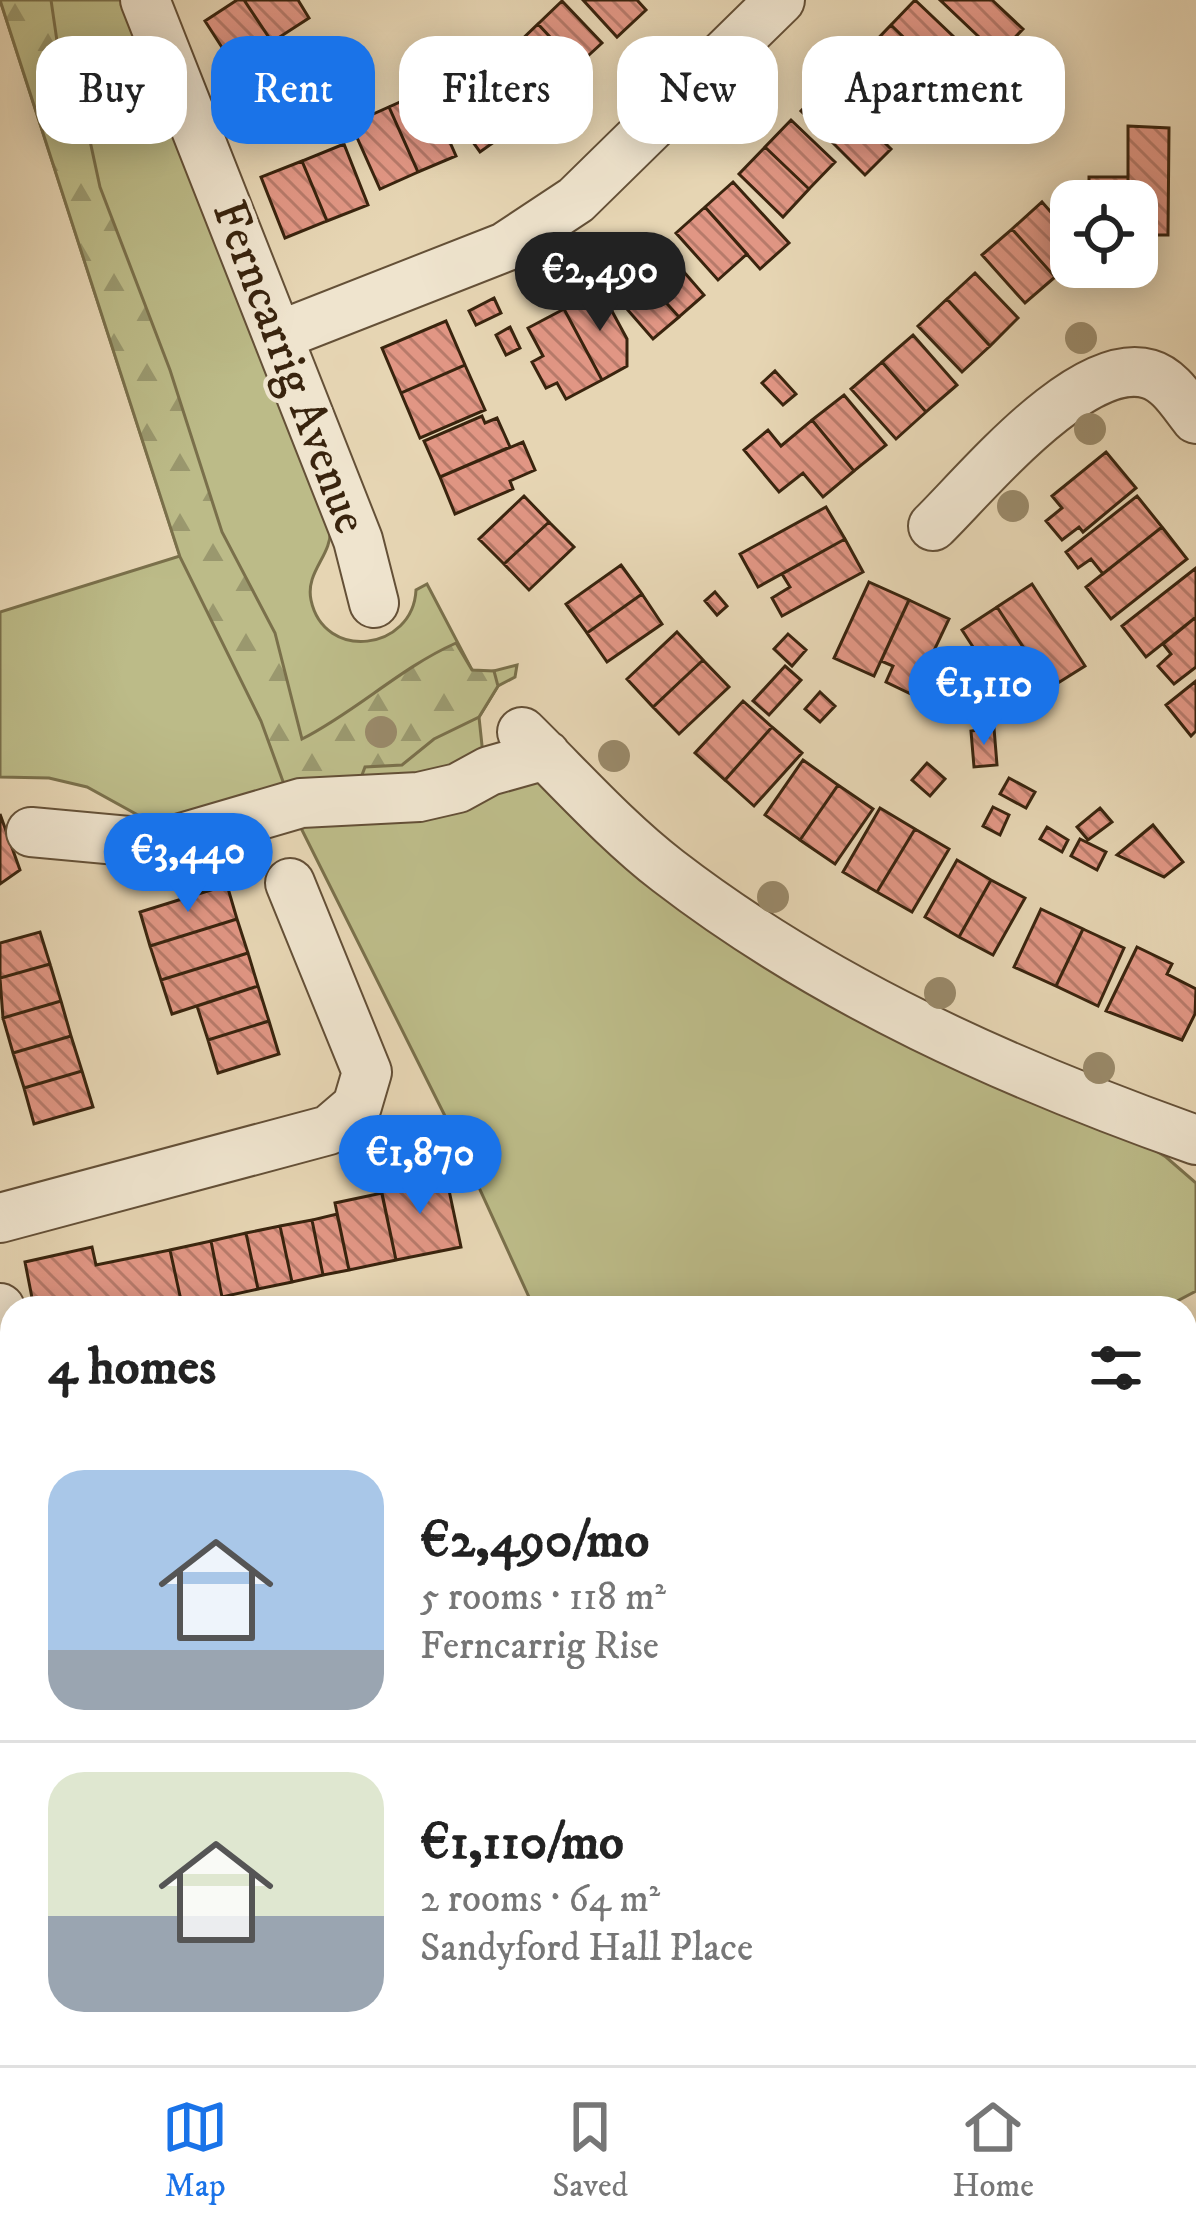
<!DOCTYPE html>
<html lang="en">
<head>
<meta charset="utf-8">
<style>
  body { margin:0; font-family:"IM FELL DW Pica",serif; background:#f6f6f6; color:#222; height:100vh; display:flex; flex-direction:column; font-size:45px; white-space:nowrap }
  * { box-sizing:border-box; margin:0 }
  p { font-size:39px; color:#767676 }
  .icon { flex:none; width:66px; height:66px; fill:none; stroke:currentColor; stroke-width:2; stroke-linecap:round; stroke-linejoin:round }
  .map { position:relative; flex:1; overflow:hidden }
  .sheet { position:absolute; left:0px; top:1296px; width:1197px; height:771px; display:flex; flex-direction:column; background:#fff; border-radius:36px 36px 0 0; box-shadow:0 6px 30px #0003 }
  .sheet>* { flex:none }
  .top-card { position:absolute; left:36px; top:36px; width:1125px; height:108px; display:flex; gap:24px }
  .fabs { position:absolute; left:1050px; top:180px; display:grid; gap:24px }
  .fabs a { display:grid; place-items:center; width:108px; height:108px; border-radius:24px; background:#fff; box-shadow:0 6px 30px #0003; font-size:60px }
  .price { position:absolute; translate:-50% -102px; padding:0 27px; border-radius:42px; background:#1a73e8; color:#fff; font-size:39px; line-height:78px; filter:drop-shadow(0 3px 6px #0008) }
  .price::after { content:''; position:absolute; left:50%; top:72px; width:36px; height:27px; margin-left:-18px; background:inherit; clip-path:polygon(0 0,100% 0,50% 100%) }
  .price.active { background:#222; color:#fff }
  ul { padding:0; list-style:none }
  li { display:flex; align-items:center; gap:36px; height:300px; padding:0 48px }
  li+li { border-top:3px solid #e0e0e0 }
  li span { display:grid; place-items:center; flex:none; width:336px; height:240px; border-radius:36px; color:#555 }
  li>.icon { margin-inline-start:auto }
  span .icon { width:144px; height:144px; fill:#fffc; stroke-width:1 }
  li b { font-size:51px }
  h2 { display:flex; justify-content:space-between; align-items:center; height:144px; padding:0 48px; font-size:51px }
  .tag { padding:0 42px; border-radius:36px; background:#fff; box-shadow:0 6px 30px #0003; font-size:42px; line-height:108px }
  .tag.active { background:#1a73e8; color:#fff }
  .tab-bar { display:flex; justify-content:space-around; align-items:center; height:168px; border-top:3px solid #e0e0e0; background:#fff; font-size:33px; color:#767676 }
  .tab-bar a { display:grid; justify-items:center; gap:6px }
  .tab-bar .active { color:#1a73e8 }
  .map>svg:first-child { display:block }
  .green { fill:#bcbb88; stroke:#7a704b; stroke-width:3 }
  .forest { fill:url(#forest-firs); stroke:#7a704b; stroke-width:3 }
  .building { fill:url(#building-back-hatch); stroke:#39240e; stroke-width:3 }
  .lines { fill:none; stroke-linecap:round; stroke-linejoin:round }
  .minor-casing { stroke:#645037; stroke-width:52 }
  .minor { stroke:#efe4ce; stroke-width:48 }
  .tree { fill:#998969 }
  .labels { text-anchor:middle; dominant-baseline:central; stroke-width:9; stroke-linejoin:round; paint-order:stroke }
  .street-label { font-size:48px; fill:#39240e; stroke:#efe4ce }
</style>
</head>
<body>
<div class="map">
<svg width="1196" height="2065" viewBox="0 0 1196 2065">
  <defs>
    <pattern id="forest-firs" width="22" height="20" patternUnits="userSpaceOnUse" patternTransform="scale(3)"><rect width="22" height="20" fill="#bcbb88"/><path d="M5 1l3.5 6h-7zM16 11l3.5 6h-7z" fill="#9a986e"/></pattern>
    <pattern id="building-back-hatch" width="6" height="6" patternUnits="userSpaceOnUse" patternTransform="scale(3)"><rect width="6" height="6" fill="#e19684"/><path d="M-1 5l2 2M0 0l6 6M5-1l2 2" fill="none" stroke="#b77a6a"/></pattern>
  </defs>
  <rect width="100%" height="100%" fill="#e6d5b3"/>
  <filter id="stains"><feTurbulence type="fractalNoise" baseFrequency=".00167" numOctaves="4"/><feColorMatrix values="0 0 0 0 .2 0 0 0 0 .09 0 0 0 0 .02 0 0 0 .5 -.17"/></filter>
  <radialGradient id="worn" r=".72"><stop offset=".6" stop-color="#630" stop-opacity="0"/><stop offset="1" stop-color="#630" stop-opacity=".3"/></radialGradient>
  <path class="green" d="M0,0H122L330,528C333,555 305,571 311,600C324,662 413,651 416,590L427,584L472,670L486,673L517,665L515,677L498,686L479,717L483,755L544,778L1166,1157L1196,1183V1291L1164,1308H534L460,1146L298,822L156,825L87,787L49,778L0,777V612L180,556Z"/>
  <path class="forest" d="M0,0H51L58,48L87,127L100,187L170,370L222,532L275,633L302,739C357,711 400,668 456,643L472,670L494,671L498,686L479,717L434,739L402,765L365,767L359,783L285,787L261,721L180,557Z"/>
  <path class="building" d="M237,0H244L272,42L234,66L205,21Z
    M244,0H298L309,18L272,42Z
    M583,0H637L646,10L617,37Z
    M915,0L974,56L949,82L891,25Z
    M940,0H992L1023,29L998,55Z
    M562,1L602,43L577,66L538,24Z
    M538,24L577,66L553,89L513,48Z
    M891,25L963,95L938,120L866,51Z
    M506,55L543,108L511,130L474,78Z
    M461,59L511,130L480,152L429,81Z
    M852,60L866,74L871,69L899,97L868,127L826,85Z
    M826,85L891,149L865,175L801,111Z
    M427,90L456,156L418,172L389,107Z
    M389,107L418,172L380,189L351,124Z
    M791,120L835,162L809,189L765,147Z
    M1128,126L1169,128L1168,235H1137V201H1128Z
    M344,144L368,205L327,221L302,161Z
    M765,147L809,189L783,217L739,174Z
    M302,161L327,221L285,238L261,177Z
    M1089,177H1128V201H1089Z
    M733,182L789,243L760,269L705,207Z
    M1042,202L1071,235V263L1055,277L1012,229Z
    M705,207L747,254L718,280L676,233Z
    M1012,229L1055,277L1025,303L982,255Z
    M657,241L704,295L679,317L631,264Z
    M631,264L679,317L653,339L606,285Z
    M975,273L1018,318L990,346L947,299Z
    M600,289L627,339V366L602,380L564,309Z
    M494,298L501,313L476,325L469,311Z
    M947,299L990,346L962,372L918,326Z
    M564,309L602,380L566,399L557,383L546,388L532,362L543,356L528,328Z
    M446,321L465,365L401,393L382,348Z
    M510,327L520,348L506,355L496,335Z
    M913,335L957,385L926,412L882,362Z
    M882,362L926,412L896,439L851,389Z
    M465,365L485,410L420,438L401,393Z
    M775,371L796,394L783,405L762,383Z
    M844,395L886,445L854,471L812,420Z
    M482,416L485,423L497,418L510,447L440,477L424,441Z
    M812,420L854,471L823,497L803,473L779,492L744,450L768,430L781,446Z
    M523,442L535,470L510,481L513,489L455,514L440,477Z
    M1106,452L1136,488L1083,532L1079,527L1062,540L1046,521L1062,508L1052,496Z
    M524,496L549,522L504,564L479,539Z
    M1137,496L1162,527L1103,574L1091,559L1078,568L1066,552Z
    M826,507L845,539L758,587L740,554Z
    M549,522L574,547L529,590L504,564Z
    M1162,527L1187,559L1111,619L1086,587Z
    M845,539L863,572L782,616L772,598L790,587L782,574Z
    M621,565L642,594L587,633L566,604Z
    M1196,568V617L1146,657L1122,626Z
    M869,582L909,600L874,676L834,658Z
    M1032,584L1085,666L1050,688L997,607Z
    M715,592L727,606L717,615L705,601Z
    M642,594L662,624L607,662L587,633Z
    M909,600L949,619L913,695L886,682L893,666L881,661Z
    M997,607L1040,673L1005,696L962,630Z
    M1196,617V667L1174,684L1158,666L1171,654L1163,644Z
    M677,632L703,660L653,707L627,679Z
    M788,634L806,650L792,666L774,649Z
    M703,660L729,687L679,734L653,707Z
    M785,666L801,680L769,715L753,701Z
    M1196,681V731L1191,736L1166,705Z
    M820,692L835,706L820,722L805,709Z
    M743,701L772,727L725,780L695,753Z
    M772,727L802,753L754,806L725,780Z
    M994,728L997,765L974,767L971,731Z
    M803,760L838,785L800,840L765,815Z
    M927,763L945,779L930,796L912,780Z
    M1009,778L1035,792L1026,808L1000,794Z
    M838,785L873,809L835,864L800,840Z
    M993,807L1009,815L1000,835L983,826Z
    M880,808L915,829L877,892L843,872Z
    M1100,808L1112,822L1088,840L1077,827Z
    M0,814L20,870L0,884Z
    M1153,825L1183,862L1164,877L1117,855Z
    M1047,827L1068,840L1062,852L1040,839Z
    M915,829L949,849L912,912L877,892Z
    M1080,839L1106,852L1097,870L1071,856Z
    M957,860L991,880L959,937L925,917Z
    M991,880L1025,898L993,955L959,937Z
    M227,885L237,919L150,946L140,912Z
    M1041,909L1083,929L1056,986L1014,967Z
    M237,919L248,953L161,980L150,946Z
    M1083,929L1124,948L1098,1006L1056,986Z
    M40,932L50,964L0,978V943Z
    M1137,947L1172,964L1167,974L1196,989L1195,1014L1182,1040L1106,1011Z
    M248,953L258,986L172,1014L161,980Z
    M50,964L61,1001L3,1018L0,978Z
    M258,986L269,1021L208,1040L197,1006Z
    M61,1001L71,1036L13,1053L3,1018Z
    M269,1021L279,1054L218,1073L208,1040Z
    M71,1036L82,1071L24,1088L13,1053Z
    M82,1071L93,1107L34,1124L24,1088Z
    M446,1176L461,1247L396,1260L380,1185Z
    M382,1193L396,1260L349,1270L335,1203Z
    M337,1214L349,1270L323,1275L312,1220Z
    M312,1220L323,1275L292,1282L280,1226Z
    M280,1226L292,1282L258,1289L246,1233Z
    M246,1233L258,1289L222,1297L211,1241Z
    M211,1241L222,1297L182,1305L170,1250Z
    M92,1247L96,1265L170,1250L182,1305L34,1308L25,1262Z
    M1187,1396L1196,1411L1193,1455L1185,1442Z
    M1193,1459L1196,1500L1185,1507V1464Z
    M1195,1555L1196,1597L1185,1603V1561Z
    M1196,1611V1648L1185,1628V1617Z
    M12,1686V1743L1,1745L0,1689Z
    M12,1900V1956L0,1958V1903Z
    M1196,2020L1195,2065H1120L1137,2055H1185V2027Z
    M146,2055L175,2059L177,2065H133Z
    M321,2055H397L398,2059L323,2065Z
    M541,2055H615L617,2065H543Z"/>
  <g class="lines">
    <g class="minor-casing">
      <path id="minor" d="M145,0L358,540L374,603
        M278,336L505,247L576,200L780,0
        M933,526C976,484 1082,354 1149,374C1170,380 1183,403 1196,419
        M522,732C569,778 616,831 668,871C825,992 1010,1074 1196,1140
        M31,832L161,844L301,803L419,797L458,788L489,771L546,755
        M0,1218L329,1130L357,1106L367,1072L290,883
        M0,1308L12,1360
        M0,1626L12,1623
        M1185,1806L1196,1823
        M0,2031L12,2028
        M269,2055L271,2065
        M681,2055L683,2065
        M849,2055L855,2065"/>
    </g>
    <use href="#minor" class="minor"/>
  </g>
  <g class="tree">
    <circle cx="1081" cy="338" r="16"/>
    <circle cx="1090" cy="429" r="16"/>
    <circle cx="1013" cy="506" r="16"/>
    <circle cx="381" cy="732" r="16"/>
    <circle cx="614" cy="756" r="16"/>
    <circle cx="773" cy="897" r="16"/>
    <circle cx="940" cy="993" r="16"/>
    <circle cx="1099" cy="1068" r="16"/>
  </g>
  <g class="labels">
    <g class="street-label">
      <text transform="translate(289 367) rotate(69)">Ferncarrig Avenue</text>
    </g>
  </g>
  <rect width="100%" height="100%" filter="url(#stains)"/>
  <rect width="100%" height="100%" fill="url(#worn)"/>
</svg>
<div class="fabs">
<a><svg class="icon" aria-label="locate" viewBox="0 0 24 24"><circle cx="12" cy="12" r="6"/><path d="M12 2v4M12 18v4M2 12h4M18 12h4"/></svg></a>
</div>
<b class="price active" style="left:600px;top:334px">€2,490</b>
<b class="price" style="left:984px;top:748px">€1,110</b>
<b class="price" style="left:188px;top:915px">€3,440</b>
<b class="price" style="left:420px;top:1217px">€1,870</b>
<div class="top-card">
<a class="tag">Buy</a>
<a class="tag active">Rent</a>
<a class="tag">Filters</a>
<a class="tag">New</a>
<a class="tag">Apartment</a>
</div>
<section class="sheet">
<h2>4 homes<svg class="icon" aria-label="filters" viewBox="0 0 24 24"><path d="M4 7h16M4 17h16"/><circle cx="9" cy="7" r="2"/><circle cx="15" cy="17" r="2"/></svg></h2>
<ul>
<li><span style="background:linear-gradient(#a9c7e8 75%,#9aa5b1 0)"><svg class="icon" aria-label="home" viewBox="0 0 24 24"><path d="M3 11l9-7 9 7M6 9v11h12V9"/></svg></span><div><b>€2,490/mo</b><p>5 rooms · 118 m²</p><p>Ferncarrig Rise</p></div></li>
<li><span style="background:linear-gradient(#dfe7d0 60%,#9aa5b1 0)"><svg class="icon" aria-label="home" viewBox="0 0 24 24"><path d="M3 11l9-7 9 7M6 9v11h12V9"/></svg></span><div><b>€1,110/mo</b><p>2 rooms · 64 m²</p><p>Sandyford Hall Place</p></div></li>
</ul>
</section>
</div>
<nav class="tab-bar">
<a class="active"><svg class="icon" aria-label="map" viewBox="0 0 24 24"><path d="M3 6l6-2 6 2 6-2v14l-6 2-6-2-6 2zM9 4v14M15 6v14"/></svg>Map</a>
<a><svg class="icon" aria-label="saved" viewBox="0 0 24 24"><path d="M7 4h10v16l-5-4-5 4z"/></svg>Saved</a>
<a><svg class="icon" aria-label="home" viewBox="0 0 24 24"><path d="M3 11l9-7 9 7M6 9v11h12V9"/></svg>Home</a>
</nav>
</body>
</html>
